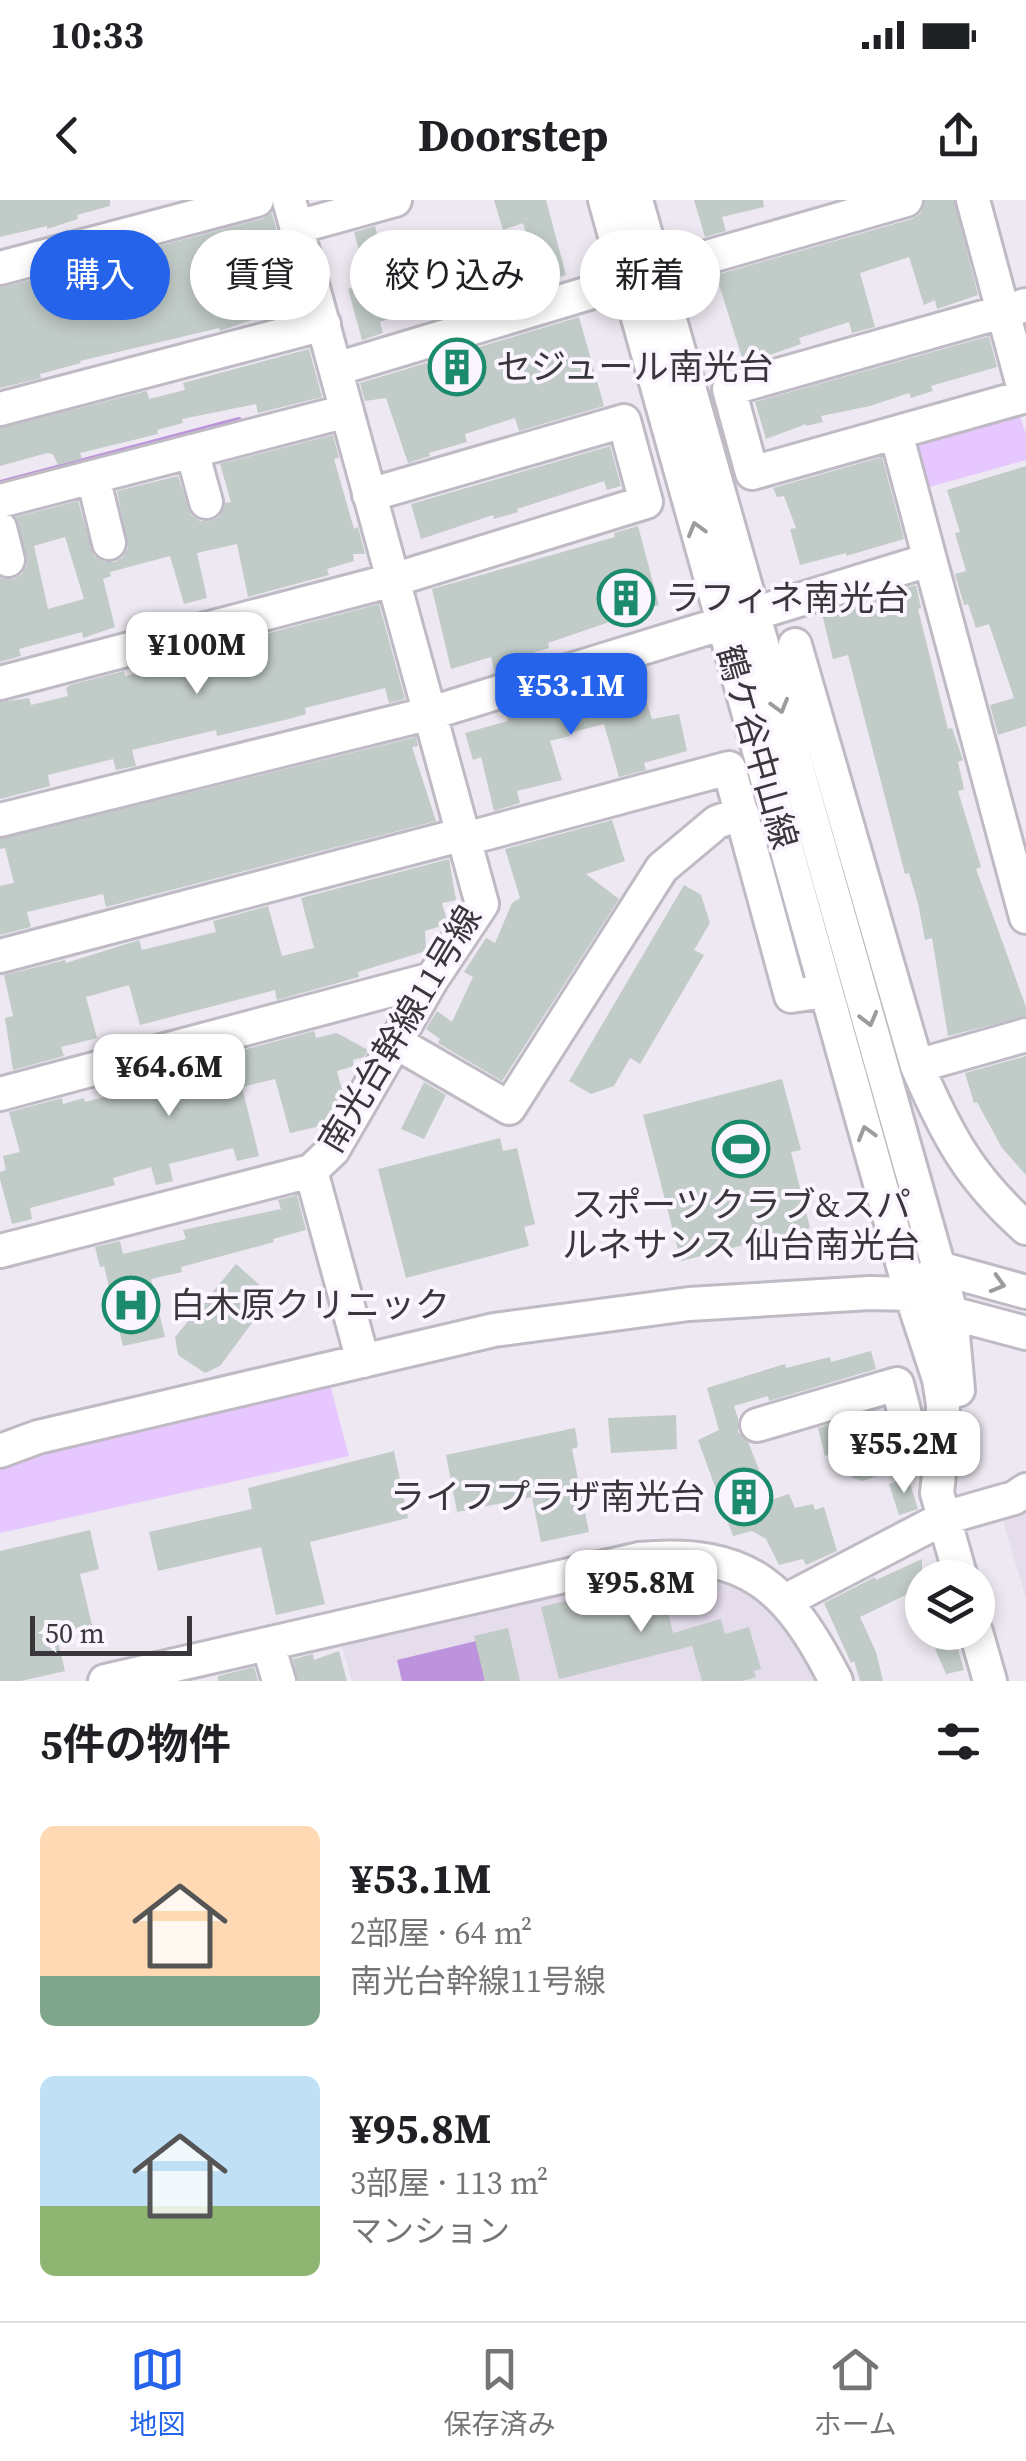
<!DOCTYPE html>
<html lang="ja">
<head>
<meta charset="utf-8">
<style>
  body { margin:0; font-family:"Source Serif 4","Noto Sans JP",serif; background:#f2f2f2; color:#202124; height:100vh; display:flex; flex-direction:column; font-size:38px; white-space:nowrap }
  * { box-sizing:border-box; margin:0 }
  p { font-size:32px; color:#757577 }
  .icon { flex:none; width:55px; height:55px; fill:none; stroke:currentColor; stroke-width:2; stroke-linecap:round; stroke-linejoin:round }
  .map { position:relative; height:1481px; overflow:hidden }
  .details { display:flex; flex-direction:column; background:#fff; flex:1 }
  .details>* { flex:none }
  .hud { position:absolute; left:30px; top:30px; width:968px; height:90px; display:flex; gap:20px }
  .controls { position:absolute; left:905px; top:1360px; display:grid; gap:20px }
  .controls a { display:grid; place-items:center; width:90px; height:90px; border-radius:50%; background:#fff; box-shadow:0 5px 15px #0003; font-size:50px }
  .scale { position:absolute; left:30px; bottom:25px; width:162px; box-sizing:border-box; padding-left:10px; border:5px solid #39373b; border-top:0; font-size:28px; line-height:35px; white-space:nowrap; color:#39373b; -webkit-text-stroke:8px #faf5fe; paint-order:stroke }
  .price { position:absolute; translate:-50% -85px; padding:0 22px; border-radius:20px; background:#fff; color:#222; font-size:32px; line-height:65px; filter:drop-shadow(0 2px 5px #0008) }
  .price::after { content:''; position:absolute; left:50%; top:60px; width:30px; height:22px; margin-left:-15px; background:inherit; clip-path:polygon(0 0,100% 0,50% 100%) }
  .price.on { background:#2563eb; color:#fff }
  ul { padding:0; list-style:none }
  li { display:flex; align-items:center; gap:30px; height:250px; padding:0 40px }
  li span { display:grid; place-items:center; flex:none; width:280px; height:200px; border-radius:15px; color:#555 }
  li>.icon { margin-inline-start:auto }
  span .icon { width:120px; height:120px; fill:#fffc; stroke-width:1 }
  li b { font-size:42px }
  h2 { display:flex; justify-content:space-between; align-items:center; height:120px; padding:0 40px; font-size:42px }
  .pill { padding:0 35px; border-radius:45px; background:#fff; box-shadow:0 5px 15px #0003; font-size:35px; line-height:90px }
  .pill.on { background:#2563eb; color:#fff }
  .status { display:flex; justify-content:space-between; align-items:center; height:70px; padding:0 50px; background:#fff; direction:ltr }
  .status svg { height:28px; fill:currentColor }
  header { display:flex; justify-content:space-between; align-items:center; height:130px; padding:0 40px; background:#fff; font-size:45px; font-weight:700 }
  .dock { display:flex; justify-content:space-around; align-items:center; height:140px; border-top:2px solid #e0e0e0; background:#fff; font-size:28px; color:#757577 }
  .dock a { display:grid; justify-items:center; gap:5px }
  .dock .on { color:#2563eb }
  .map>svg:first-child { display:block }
  .built { fill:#e5dcec }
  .green { fill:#e7c7ff }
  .water { fill:#be93de }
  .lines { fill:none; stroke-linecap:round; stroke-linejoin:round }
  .stream { stroke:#be93de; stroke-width:6 }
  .building { fill:#c1cbc7; fill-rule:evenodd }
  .minor-casing { stroke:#bfbac3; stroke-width:38 }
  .minor { stroke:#fff; stroke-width:32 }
  .oneway { stroke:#9c9b9d }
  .labels { text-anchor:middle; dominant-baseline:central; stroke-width:8; stroke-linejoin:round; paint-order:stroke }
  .poi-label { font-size:35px; fill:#39373b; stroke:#faf5fe; text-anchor:start }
  .street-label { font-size:35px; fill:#39373b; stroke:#faf5fe }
</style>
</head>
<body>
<div class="status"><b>10:33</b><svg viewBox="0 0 49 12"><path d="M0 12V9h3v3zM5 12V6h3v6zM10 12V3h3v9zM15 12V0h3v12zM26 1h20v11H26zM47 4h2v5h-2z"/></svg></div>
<header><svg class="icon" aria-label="back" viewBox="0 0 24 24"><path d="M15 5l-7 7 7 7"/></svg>Doorstep<svg class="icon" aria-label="share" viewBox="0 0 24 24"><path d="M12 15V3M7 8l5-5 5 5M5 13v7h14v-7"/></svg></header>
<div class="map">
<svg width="1026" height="1481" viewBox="0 0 1026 1481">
  <rect width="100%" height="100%" fill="#ede8f1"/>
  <path class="built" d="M1026,1313V1398L1003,1321Z
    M670,1364L755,1391L788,1422L822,1481H352L340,1440Z"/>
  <path class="green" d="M1018,211L1026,234V260L922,289L910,242Z
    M330,1185L349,1256L0,1333V1263L24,1253Z"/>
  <path class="water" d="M476,1441L485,1481H402L397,1460Z"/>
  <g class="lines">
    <path class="stream" d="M0,283L239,220L241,226"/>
  </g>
  <path class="building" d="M0,0H110V6L77,15L78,19L47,29V26L0,37Z
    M494,0H546L566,75L540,82L523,23L503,30Z
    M694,0H763L764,7L722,17L726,31L705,37Z
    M925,0H954L978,95L937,109L935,100L924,105L909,57L860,73L875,127L852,133L849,122L799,138L801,144L744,164L716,75L912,19L921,13Z
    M272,13L298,110L283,114L281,110L220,131L219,128L80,161L81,163L40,174L41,178L0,188V87L146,55L144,50L262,19Z
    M375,26L388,76L424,65L425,69L469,59L468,56L491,50L506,96L447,113L442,98L402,110L403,114L380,122L383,133L362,140L348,89L368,83L354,32Z
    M579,117L604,206L519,231L515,218L465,234L467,242L429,253L430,256L408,263L386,198L365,201L360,183Z
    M989,136L997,167L931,186L933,191L911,198L909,193L870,206L821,216L823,222L806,226V224L766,239L755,202Z
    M309,149L322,197L258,213L256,204L182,219L183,223L157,230L158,234L80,253L82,259L58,265L53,254L47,253L0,266V228L147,191L149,199L185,190L183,183Z
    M333,235L339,258L334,259L354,329L358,327L365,354H353L354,361L327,369L329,375L248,397L237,344L197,353L207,398L184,404L170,356L110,372L111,376L103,379L115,427L83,438L82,432L19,449L21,456L0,462V378L14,379L22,374L27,365L16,317L78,301L94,356L104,362H115L123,357L128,348L117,291L178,276L191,315L200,321H210L219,317L225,303L231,302L220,264ZM65,337L84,399L48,409L34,346Z
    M610,246L621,286L607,290L604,281L517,309L518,312L494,319L493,315L421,339L411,304Z
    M882,257L904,339L846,356V353L800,365L790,329L796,328L784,296L777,297L773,288Z
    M1026,266V526L998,535L990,505L1014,498L989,424L976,428L968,404L964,405L955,374L966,371L955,333L960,332L947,290Z
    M638,326L659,405L548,443L549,448L515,458L516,463L494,470L491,457L451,469L432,389L615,337L614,333Z
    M916,385L921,408L918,409L948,529L952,528L963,560L958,562L964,589L958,591L981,667L976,669L1026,807V816L948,836L932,738L925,740L918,703L909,673L905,674L848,455L833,459L822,414Z
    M379,404L405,499L389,503L385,488L305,508L306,514L289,519L217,536L216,530L132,550L136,566L116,570L113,559L48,575L50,586L0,599V502L29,498L31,505L68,496L66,488L70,485L124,471L125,476L171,464L175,458Z
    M639,480L652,519L679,514L687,551L644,563L646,570L619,577L604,524L569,533L570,536L550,541L562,580L517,591L520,603L494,611L481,557L473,560L465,533L508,521L505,511L537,504L536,502L559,494L560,497L596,483L598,491Z
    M416,537L418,546L412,547L436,621L106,707L103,694L27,712L31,727L0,735V686L14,683L5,648L0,649V639Z
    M612,620L625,661L586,674L619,699L502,881L438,843L440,839L426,829L437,811L452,822L473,777L464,772L486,738L495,743L512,703L520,698L505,649Z
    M449,659L456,700L442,703L447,721L444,725L425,731L426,751L358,772L359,777L277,800L275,790L140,825L129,785L86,797L97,838L61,847L64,856L13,870L5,818L13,816L4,775L65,760L66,763L139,740L142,750L216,732L213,721L268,706L282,756L314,748L301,698Z
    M684,685L701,695L710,723L694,750L704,755L640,864L630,858L614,886L591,894L569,881Z
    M314,831L316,838L337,833L368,850L364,857L353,860L354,866L337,871L343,894L325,925L290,933L275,879L242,887L259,956L237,961L233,948L169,964L173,981L156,985L151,967L113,978L115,985L30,1008L32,1019L12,1024L0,979V972L6,970L3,956L20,952L9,912L62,898L63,904L84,898L85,902L120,893L118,883Z
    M1026,856V975L1002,948L977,902L974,903L965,873Z
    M782,879L801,950L791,952L810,1028L681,1061L643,915Z
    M424,882L446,895L424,939L401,929Z
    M500,938L503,951L517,948L535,1024L524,1027L529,1046L406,1078L378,969Z
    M297,995L306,1030L273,1039L274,1042L181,1067L182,1072L151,1079L165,1137L123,1146L104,1066L100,1067L95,1047L120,1041L123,1054L186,1039L183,1030L281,1009L278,1000Z
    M236,1064L272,1096L220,1166L205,1173L178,1155L175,1137Z
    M871,1151L876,1169L769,1201L768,1196L734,1206L738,1218V1232L748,1242L771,1300L789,1294L795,1308L813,1304L815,1310L824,1307L837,1351L806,1365L803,1359L779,1365L766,1339L752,1331L733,1336L698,1240L719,1230L707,1188L785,1164L786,1168L830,1157L831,1162Z
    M676,1215L677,1249L611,1253L608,1218Z
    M885,1217L892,1244L887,1246L893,1270L863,1281L853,1278L841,1251L825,1256L818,1228L841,1221L843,1229Z
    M575,1228L578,1247L572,1249L589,1332L541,1342L532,1297L457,1312L446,1255Z
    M394,1251L408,1318L310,1342L325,1404L276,1415L261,1347L158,1371L149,1332L252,1309L248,1288Z
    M908,1277L918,1309L899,1315L889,1284Z
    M90,1330L99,1369L80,1374L92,1425L56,1434L65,1471L21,1481H0V1351Z
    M922,1359V1421L910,1393L860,1417L876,1452L883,1481H860L854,1461L851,1463L824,1403L875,1377L876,1380Z
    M660,1378L673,1433L721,1419L725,1434L749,1427L761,1469L754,1471L756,1477L743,1481H702L692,1446L559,1479L541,1407Z
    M508,1428L520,1481H485L474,1436Z
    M956,1443L964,1470L946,1474L935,1449Z
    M339,1451L347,1481H298L293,1459L313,1454L314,1460Z
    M254,1467L258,1481H218V1476Z"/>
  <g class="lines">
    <g class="minor-casing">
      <path id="minor" d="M605,0L911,1094L939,1179L943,1204L942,1245L937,1293L961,1378
        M636,0L939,1068L951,1113L958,1190
        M973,0L1026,197
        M297,27L395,0
        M683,64L906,0
        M0,68L257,0
        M336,169L599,90
        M1026,196L752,273L729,189L1026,105
        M0,209L324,124
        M896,233L1026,717
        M192,251L206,302
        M93,277L109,343
        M0,301L347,211
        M0,328L8,360
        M795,445L917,866C947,935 969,977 1026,1028
        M0,483L393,380L646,302L624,221L369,295
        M0,620L431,513L929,360
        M465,639L729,568L791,796L825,791
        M0,756L464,634
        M397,843L509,908L662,668L717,622L742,613
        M917,866L1026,835
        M0,894L432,779
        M311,971L363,1161
        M0,1051L311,971L333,950L432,779L482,704L289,0
        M929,1077L939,1068L1026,1092
        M757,1225L897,1184L913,1245L958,1244
        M0,1251L38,1237L494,1130L689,1104L870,1093L911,1094L951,1113L1026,1133
        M785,1401L944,1318L1014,1298L1026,1290
        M976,1432L990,1481
        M268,1444L279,1481
        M105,1481L639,1359C748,1349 788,1387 836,1481"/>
    </g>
    <use href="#minor" class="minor"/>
  </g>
  <defs><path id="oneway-chevron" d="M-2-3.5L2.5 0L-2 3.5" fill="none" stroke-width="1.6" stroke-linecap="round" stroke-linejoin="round" transform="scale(2.5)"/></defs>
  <g class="oneway">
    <use href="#oneway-chevron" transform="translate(696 329) rotate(-106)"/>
    <use href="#oneway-chevron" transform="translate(780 506) rotate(74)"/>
    <use href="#oneway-chevron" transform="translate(869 819) rotate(75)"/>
    <use href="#oneway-chevron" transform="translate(866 933) rotate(-106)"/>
    <use href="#oneway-chevron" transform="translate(998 1084) rotate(16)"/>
  </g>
  <defs>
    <g id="building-ring" transform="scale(2.875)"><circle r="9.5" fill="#faf5fe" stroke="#1c8b6b" stroke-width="1.5"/><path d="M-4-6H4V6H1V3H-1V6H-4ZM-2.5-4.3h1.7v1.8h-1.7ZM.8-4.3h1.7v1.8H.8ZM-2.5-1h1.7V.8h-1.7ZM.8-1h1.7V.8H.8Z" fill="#1c8b6b"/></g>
    <g id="stadium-ring" transform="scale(2.875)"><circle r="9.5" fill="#faf5fe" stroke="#1c8b6b" stroke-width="1.5"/><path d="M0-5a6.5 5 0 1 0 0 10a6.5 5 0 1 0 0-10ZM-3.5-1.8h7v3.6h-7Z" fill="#1c8b6b"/></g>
    <g id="hospital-ring" transform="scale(2.875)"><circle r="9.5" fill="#faf5fe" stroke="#1c8b6b" stroke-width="1.5"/><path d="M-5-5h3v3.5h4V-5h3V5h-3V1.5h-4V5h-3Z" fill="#1c8b6b"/></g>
  </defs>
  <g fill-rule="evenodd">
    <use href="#building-ring" x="457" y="167"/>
    <use href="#building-ring" x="626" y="398"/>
    <use href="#stadium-ring" x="741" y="949"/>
    <use href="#hospital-ring" x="131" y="1105"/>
    <use href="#building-ring" x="744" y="1297"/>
  </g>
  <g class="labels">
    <g class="poi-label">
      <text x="496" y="167">セジュール南光台</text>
      <text x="665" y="398">ラフィネ南光台</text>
      <text x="741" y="1005" text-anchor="middle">スポーツクラブ&amp;スパ<tspan x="741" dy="40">ルネサンス 仙台南光台</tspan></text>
      <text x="170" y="1105">白木原クリニック</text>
      <text x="705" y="1297" text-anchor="end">ライフプラザ南光台</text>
    </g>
    <g class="street-label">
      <text transform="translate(757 547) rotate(74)">鶴ケ谷中山線</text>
      <text transform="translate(400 829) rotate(-59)">南光台幹線11号線</text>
    </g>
  </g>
</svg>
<div class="controls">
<a><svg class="icon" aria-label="layers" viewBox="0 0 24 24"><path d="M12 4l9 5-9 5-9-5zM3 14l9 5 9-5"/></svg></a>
</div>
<div class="scale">50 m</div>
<b class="price" style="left:197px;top:497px">¥100M</b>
<b class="price on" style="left:571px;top:538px">¥53.1M</b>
<b class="price" style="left:169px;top:919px">¥64.6M</b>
<b class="price" style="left:904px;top:1296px">¥55.2M</b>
<b class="price" style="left:641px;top:1435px">¥95.8M</b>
<div class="hud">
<a class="pill on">購入</a>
<a class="pill">賃貸</a>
<a class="pill">絞り込み</a>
<a class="pill">新着</a>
</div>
</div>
<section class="details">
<h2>5件の物件<svg class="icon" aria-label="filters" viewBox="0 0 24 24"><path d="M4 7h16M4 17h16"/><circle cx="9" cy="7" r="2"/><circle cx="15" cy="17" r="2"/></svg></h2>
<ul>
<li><span style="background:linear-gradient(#ffd9b3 75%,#7fa58c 0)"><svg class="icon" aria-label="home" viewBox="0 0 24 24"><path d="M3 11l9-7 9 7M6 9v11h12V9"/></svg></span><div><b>¥53.1M</b><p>2部屋 · 64 m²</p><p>南光台幹線11号線</p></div></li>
<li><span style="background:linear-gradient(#bfe0f5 65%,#8fb573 0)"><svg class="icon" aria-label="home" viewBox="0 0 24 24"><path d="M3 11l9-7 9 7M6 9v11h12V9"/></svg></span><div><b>¥95.8M</b><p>3部屋 · 113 m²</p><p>マンション</p></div></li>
</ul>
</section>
<nav class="dock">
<a class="on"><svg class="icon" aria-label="map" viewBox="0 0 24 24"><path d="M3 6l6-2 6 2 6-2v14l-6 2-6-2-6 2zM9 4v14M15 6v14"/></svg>地図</a>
<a><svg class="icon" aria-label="saved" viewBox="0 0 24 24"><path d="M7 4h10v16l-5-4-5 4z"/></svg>保存済み</a>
<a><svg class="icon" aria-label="home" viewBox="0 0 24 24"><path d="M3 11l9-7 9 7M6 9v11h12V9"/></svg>ホーム</a>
</nav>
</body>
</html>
